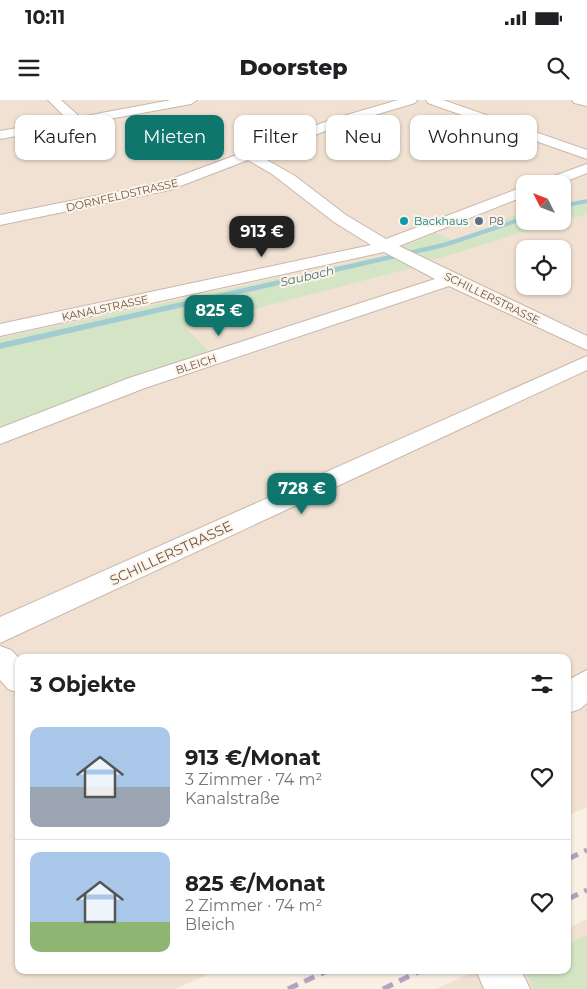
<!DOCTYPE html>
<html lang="de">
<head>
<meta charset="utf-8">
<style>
  body { margin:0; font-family:Montserrat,sans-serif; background:#f2f2f2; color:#202124; height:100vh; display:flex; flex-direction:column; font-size:19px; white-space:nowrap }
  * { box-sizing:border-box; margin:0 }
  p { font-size:16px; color:#757577 }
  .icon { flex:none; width:28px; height:28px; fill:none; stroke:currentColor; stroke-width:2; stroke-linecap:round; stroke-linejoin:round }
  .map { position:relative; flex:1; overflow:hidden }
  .sheet { position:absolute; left:15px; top:554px; width:556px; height:320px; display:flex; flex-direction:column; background:#fff; border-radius:10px; box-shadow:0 1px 4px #0004 }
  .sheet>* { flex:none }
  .guide { position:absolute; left:15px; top:15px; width:558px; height:45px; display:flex; gap:10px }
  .needle { width:32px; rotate:312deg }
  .controls { position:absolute; left:516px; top:75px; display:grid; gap:10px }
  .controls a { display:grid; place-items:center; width:55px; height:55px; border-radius:10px; background:#fff; box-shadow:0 1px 4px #0004; font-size:25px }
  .price { position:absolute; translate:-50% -42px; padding:0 11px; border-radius:10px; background:#0f766e; color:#fff; font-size:16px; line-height:32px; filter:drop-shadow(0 1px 2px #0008) }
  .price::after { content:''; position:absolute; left:50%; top:30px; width:15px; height:11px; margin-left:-8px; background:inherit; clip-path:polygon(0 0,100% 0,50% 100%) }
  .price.active { background:#222; color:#fff }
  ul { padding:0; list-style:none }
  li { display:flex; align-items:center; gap:15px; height:125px; padding:0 15px }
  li+li { border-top:1px solid #e0e0e0 }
  li span { display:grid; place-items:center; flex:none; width:140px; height:100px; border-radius:10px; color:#555 }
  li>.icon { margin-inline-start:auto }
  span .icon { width:60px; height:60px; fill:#fffc; stroke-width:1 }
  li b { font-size:21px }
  h2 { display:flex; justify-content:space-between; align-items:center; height:60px; padding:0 15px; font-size:21px }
  .chip { padding:0 18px; border-radius:10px; background:#fff; box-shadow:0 1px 4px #0004; font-size:18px; line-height:45px }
  .chip.active { background:#0f766e; color:#fff }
  .status { display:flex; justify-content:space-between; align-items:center; height:35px; padding:0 25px; background:#fff; direction:ltr }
  .status svg { height:14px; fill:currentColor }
  header { display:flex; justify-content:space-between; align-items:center; height:65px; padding:0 15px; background:#fff; font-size:22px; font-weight:800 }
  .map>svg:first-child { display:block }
  .residential { fill:#f0e1d3; fill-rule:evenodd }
  .green { fill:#d3e5c4 }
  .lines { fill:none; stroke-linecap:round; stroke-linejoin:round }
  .stream { fill:#a2ccd1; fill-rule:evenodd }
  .minor-casing { stroke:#c8b7ab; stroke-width:2 }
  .minor { fill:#fff; fill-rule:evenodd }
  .rail { stroke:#b2a4c1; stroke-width:5; stroke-dasharray:11 7; stroke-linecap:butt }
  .culture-dot { fill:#0f9aa8; stroke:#fdf4e9; stroke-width:2 }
  .service-dot { fill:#5c6f8a; stroke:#fdf4e9; stroke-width:2 }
  .labels { text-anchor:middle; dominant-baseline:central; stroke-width:4; stroke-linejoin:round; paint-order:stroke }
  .far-street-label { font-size:11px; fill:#6e574c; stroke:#fdf4e9 }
  .far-culture-label { font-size:11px; fill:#0d838f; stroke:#fdf4e9; text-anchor:start }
  .far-service-label { font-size:11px; fill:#4e5e75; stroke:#fdf4e9; text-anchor:start }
  .far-water-label { font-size:12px; font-style:italic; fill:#467379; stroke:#fdf4e9 }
  .street-label { font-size:14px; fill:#6e574c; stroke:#fdf4e9 }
</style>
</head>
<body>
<div class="status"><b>10:11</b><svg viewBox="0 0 49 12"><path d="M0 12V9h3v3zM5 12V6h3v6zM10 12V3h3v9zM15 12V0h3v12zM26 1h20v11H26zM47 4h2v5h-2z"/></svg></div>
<header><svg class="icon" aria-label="menu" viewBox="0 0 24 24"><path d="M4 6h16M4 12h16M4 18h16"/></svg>Doorstep<svg class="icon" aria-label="search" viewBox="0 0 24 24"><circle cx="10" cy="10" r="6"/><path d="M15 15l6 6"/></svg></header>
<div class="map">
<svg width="587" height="889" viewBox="0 0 587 889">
  <rect width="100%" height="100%" fill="#f9f0e4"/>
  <path class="residential" d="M0,0H587V707L568,715V558H19V870H217L175,889H0ZM525,84H562V121H525ZM525,149H562V186H525Z
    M587,819V889H436L477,870H568V828Z"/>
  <path class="green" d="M587,99V114L563,120V104Z
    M525,111V121H559L430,161L402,147L436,133L453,141Z
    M392,154L412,168L185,227L208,251L127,278L0,328V238Z
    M587,835V889H534L524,870H568V844Z"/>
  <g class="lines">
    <path class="stream" d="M587,99V103L562,108V104Z
      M525,116V120L445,147L0,249V243L443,143Z"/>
    <g class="minor-casing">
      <path id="minor" d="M48,0H61L80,17L171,0H197L191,4L0,39V31L67,19Z
        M398,0H417L415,3L341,25L260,56L295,76L346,115L386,139L525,86V96L399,146L587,236V250L449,186L145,288L0,344V328L129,278L435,179L384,152L0,236V224L371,145L334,122L272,74L248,60L170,90L0,125V115L161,83L333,19Z
        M426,0H443L587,50V59L428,3Z
        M572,0H587V6L574,3Z
        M587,64V73L559,84H538L540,81Z
        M587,256V270L0,543V517Z
        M0,546L11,550L19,558V593L8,589L0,580Z
        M587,570V603L580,609L568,613V580Z
        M476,870H521L530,889H484Z"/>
    </g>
    <use href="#minor" class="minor"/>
    <path class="rail" d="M568,759L587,750
      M568,799L587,790
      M288,889L329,870
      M383,889L422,870"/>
  </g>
  <circle class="culture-dot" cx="404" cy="121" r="5"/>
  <circle class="service-dot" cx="479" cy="121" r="5"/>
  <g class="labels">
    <g class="far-street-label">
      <text transform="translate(122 95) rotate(-13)">DORNFELDSTRASSE</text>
      <text transform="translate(492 198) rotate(26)">SCHILLERSTRASSE</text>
      <text transform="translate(105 208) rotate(-12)">KANALSTRASSE</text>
      <text transform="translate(196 264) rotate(-18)">BLEICH</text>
    </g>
    <g class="far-culture-label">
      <text x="414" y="121">Backhaus</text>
    </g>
    <g class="far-service-label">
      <text x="489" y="121">P8</text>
    </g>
    <g class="far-water-label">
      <text transform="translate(307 176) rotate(-13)">Saubach</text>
    </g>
    <g class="street-label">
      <text transform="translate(171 453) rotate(-25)">SCHILLERSTRASSE</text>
    </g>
  </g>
</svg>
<div class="controls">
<a><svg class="needle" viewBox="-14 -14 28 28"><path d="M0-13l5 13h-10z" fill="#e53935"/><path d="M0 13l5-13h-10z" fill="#757577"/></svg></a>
<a><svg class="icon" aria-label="locate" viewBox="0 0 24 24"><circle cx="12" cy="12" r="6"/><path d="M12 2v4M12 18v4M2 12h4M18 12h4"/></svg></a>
</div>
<b class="price active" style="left:262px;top:158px">913 €</b>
<b class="price" style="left:219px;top:237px">825 €</b>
<b class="price" style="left:302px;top:415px">728 €</b>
<div class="guide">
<a class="chip">Kaufen</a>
<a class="chip active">Mieten</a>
<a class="chip">Filter</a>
<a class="chip">Neu</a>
<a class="chip">Wohnung</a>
</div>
<section class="sheet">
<h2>3 Objekte<svg class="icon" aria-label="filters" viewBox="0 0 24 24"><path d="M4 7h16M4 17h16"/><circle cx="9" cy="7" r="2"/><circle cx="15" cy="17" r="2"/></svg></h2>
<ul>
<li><span style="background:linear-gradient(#a9c7e8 60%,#9aa5b1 0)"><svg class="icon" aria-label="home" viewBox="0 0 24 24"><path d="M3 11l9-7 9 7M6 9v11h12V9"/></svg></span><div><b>913 €/Monat</b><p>3 Zimmer · 74 m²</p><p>Kanalstraße</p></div><svg class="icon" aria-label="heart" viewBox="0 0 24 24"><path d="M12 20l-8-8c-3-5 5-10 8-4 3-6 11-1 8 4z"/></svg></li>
<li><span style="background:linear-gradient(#a9c7e8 70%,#8fb573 0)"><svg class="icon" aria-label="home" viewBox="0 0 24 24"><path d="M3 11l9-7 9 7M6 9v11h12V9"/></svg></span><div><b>825 €/Monat</b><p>2 Zimmer · 74 m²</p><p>Bleich</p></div><svg class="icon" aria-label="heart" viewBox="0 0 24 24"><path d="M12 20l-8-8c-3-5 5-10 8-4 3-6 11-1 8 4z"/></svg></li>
</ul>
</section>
</div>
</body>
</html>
